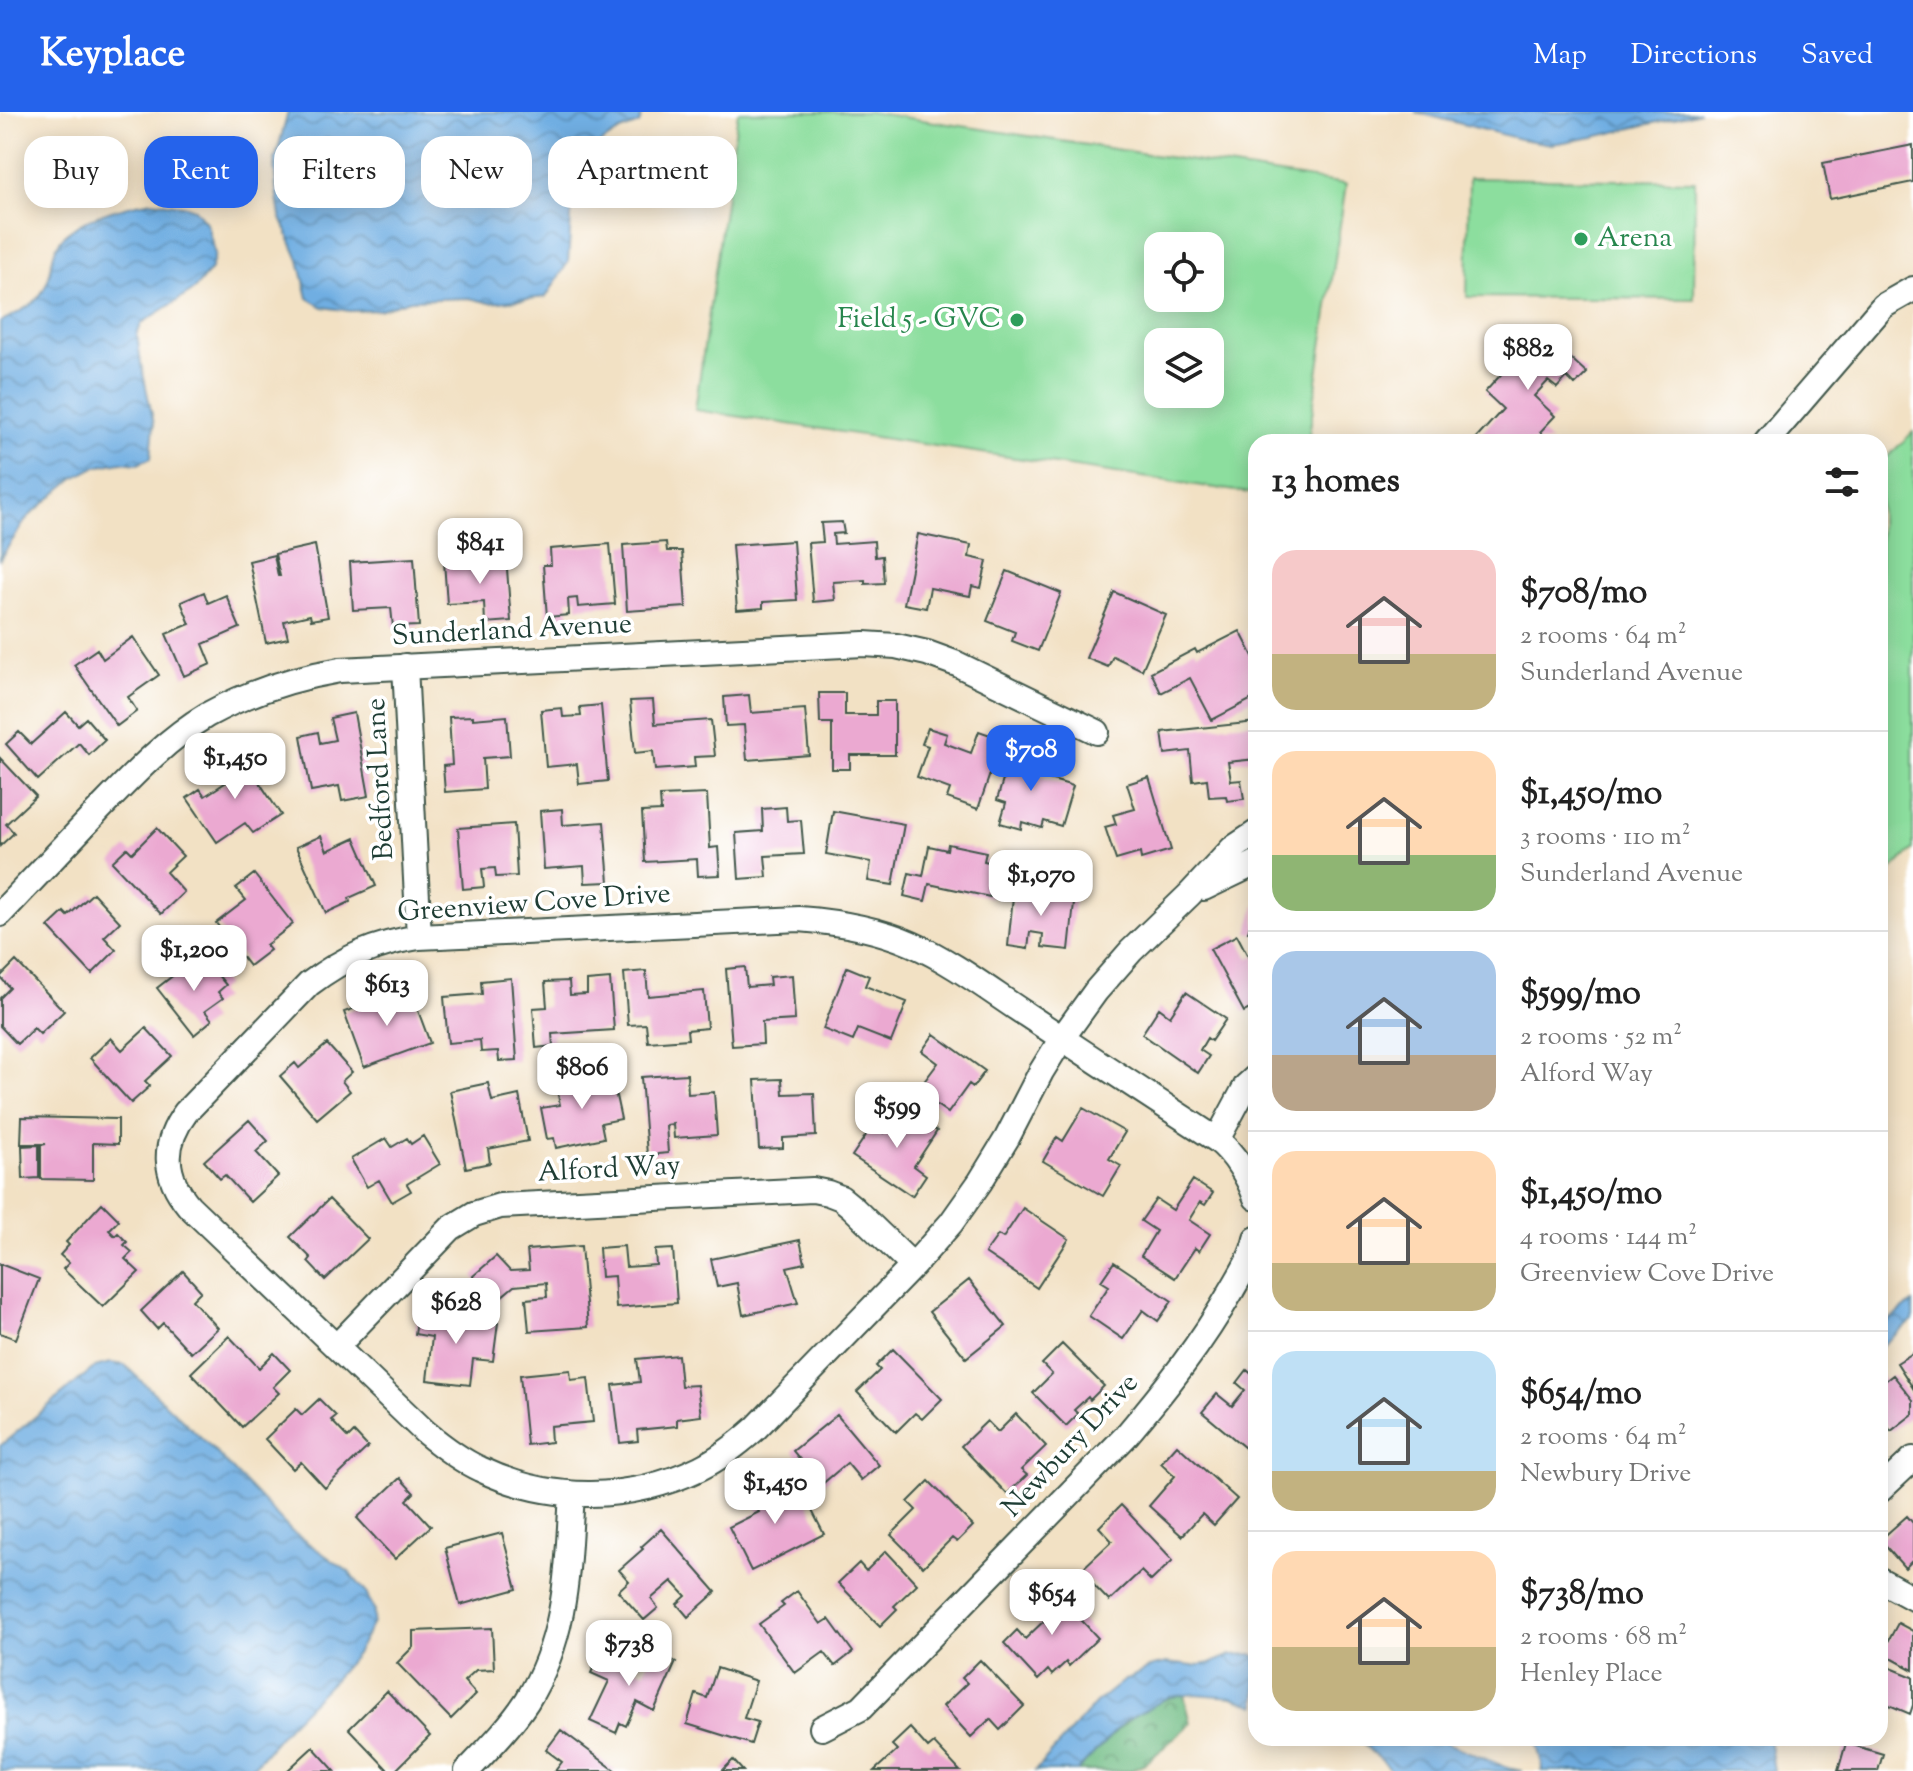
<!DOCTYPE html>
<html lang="en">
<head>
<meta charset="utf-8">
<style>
  body { margin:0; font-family:"Sorts Mill Goudy",serif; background:#f2f2f2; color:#222; height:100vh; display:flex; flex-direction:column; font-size:30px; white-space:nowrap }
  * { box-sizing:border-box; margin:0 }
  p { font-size:26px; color:#767676 }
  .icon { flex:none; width:44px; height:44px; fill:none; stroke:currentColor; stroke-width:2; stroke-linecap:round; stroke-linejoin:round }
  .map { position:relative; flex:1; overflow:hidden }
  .details { position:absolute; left:1248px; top:322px; width:640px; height:1312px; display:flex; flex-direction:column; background:#fff; border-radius:24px; box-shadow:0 4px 20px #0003 }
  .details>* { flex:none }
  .hud { position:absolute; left:24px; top:24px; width:760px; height:72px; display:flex; gap:16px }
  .tools { position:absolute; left:1144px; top:120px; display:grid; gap:16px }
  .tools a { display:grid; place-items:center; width:80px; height:80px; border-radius:16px; background:#fff; box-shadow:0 4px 20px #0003; font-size:40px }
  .price { position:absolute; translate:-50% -68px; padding:0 18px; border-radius:16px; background:#fff; color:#222; font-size:26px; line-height:52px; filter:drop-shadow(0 2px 4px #0008) }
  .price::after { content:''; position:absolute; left:50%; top:48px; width:24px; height:18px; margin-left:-12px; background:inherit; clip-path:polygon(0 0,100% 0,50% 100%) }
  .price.selected { background:#2563eb; color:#fff }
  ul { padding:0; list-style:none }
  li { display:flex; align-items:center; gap:24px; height:200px; padding:0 24px }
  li+li { border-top:2px solid #e0e0e0 }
  li span { display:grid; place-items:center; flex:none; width:224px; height:160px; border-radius:24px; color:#555 }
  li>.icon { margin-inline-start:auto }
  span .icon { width:96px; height:96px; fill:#fffc; stroke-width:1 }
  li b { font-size:34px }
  h2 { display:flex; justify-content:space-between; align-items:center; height:96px; padding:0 24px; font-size:34px }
  .tag { padding:0 28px; border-radius:24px; background:#fff; box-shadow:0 4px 20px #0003; font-size:28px; line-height:72px }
  .tag.selected { background:#2563eb; color:#fff }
  header { display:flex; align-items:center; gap:48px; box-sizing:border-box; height:112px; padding:0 40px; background:#2563eb; color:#fff }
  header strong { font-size:38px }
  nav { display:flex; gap:44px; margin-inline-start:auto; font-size:28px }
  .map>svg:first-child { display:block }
  .forest { fill:url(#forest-crowns); stroke:#487d5c; stroke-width:2 }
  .pitch { fill:#8cde9e; stroke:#568e69; stroke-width:2; fill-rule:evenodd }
  .water { fill:url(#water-waves); stroke:#48768b; stroke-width:2 }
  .building { fill:#eba9d1 }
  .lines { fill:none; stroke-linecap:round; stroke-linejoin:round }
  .minor-casing { stroke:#3f564a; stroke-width:28 }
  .minor { stroke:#fff; stroke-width:24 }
  .leisure-dot { fill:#2e9e5b; stroke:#fff; stroke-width:3 }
  .labels { text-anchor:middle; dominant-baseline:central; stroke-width:7; stroke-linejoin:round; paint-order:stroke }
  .leisure-label { font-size:28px; fill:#27864d; stroke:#fff; text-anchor:start }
  .street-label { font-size:28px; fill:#1f3d34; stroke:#fff }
</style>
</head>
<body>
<header>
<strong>Keyplace</strong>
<nav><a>Map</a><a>Directions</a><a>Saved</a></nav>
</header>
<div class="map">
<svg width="1913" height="1659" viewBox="0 0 1913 1659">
  <defs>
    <pattern id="forest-crowns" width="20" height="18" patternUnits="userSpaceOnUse" patternTransform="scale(2)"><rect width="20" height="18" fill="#71bd85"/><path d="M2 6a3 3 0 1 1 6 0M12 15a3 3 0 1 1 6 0" fill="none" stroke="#5c9b6e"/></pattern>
    <pattern id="water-waves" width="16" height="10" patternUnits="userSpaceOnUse" patternTransform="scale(2)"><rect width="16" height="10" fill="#70aee2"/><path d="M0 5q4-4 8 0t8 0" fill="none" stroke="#5b8fb8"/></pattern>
  </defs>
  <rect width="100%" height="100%" fill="#fff"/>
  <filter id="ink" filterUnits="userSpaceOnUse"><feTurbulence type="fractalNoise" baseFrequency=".0125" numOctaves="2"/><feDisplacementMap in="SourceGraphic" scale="16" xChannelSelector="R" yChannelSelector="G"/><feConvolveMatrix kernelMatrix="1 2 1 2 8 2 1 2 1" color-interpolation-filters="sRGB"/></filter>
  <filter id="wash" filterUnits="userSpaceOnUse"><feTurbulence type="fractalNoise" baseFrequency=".006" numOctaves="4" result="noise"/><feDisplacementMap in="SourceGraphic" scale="32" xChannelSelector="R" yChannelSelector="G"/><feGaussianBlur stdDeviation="1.8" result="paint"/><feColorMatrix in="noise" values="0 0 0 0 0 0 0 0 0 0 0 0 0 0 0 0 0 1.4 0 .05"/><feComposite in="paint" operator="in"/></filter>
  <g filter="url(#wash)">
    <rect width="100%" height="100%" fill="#f2e1c4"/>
    <path class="forest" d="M1184,1583L1191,1611L1145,1652L1130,1659H1077C1107,1628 1139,1588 1184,1583Z"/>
    <path class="pitch" d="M738,0H869L1346,72L1308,330H1256V382L695,298ZM1210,134V186H1158V134ZM1210,230V282H1158V230Z
      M1469,66L1695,69L1694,187L1467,185Z
      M1913,320V737L1880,769V352Z"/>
    <path class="water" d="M288,0H643L639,12L620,19L589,39L573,77L568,150L546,185L490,191L469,186L410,188L379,198L350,199L323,195L308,186L299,148L280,104L276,78L274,52Z
      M1415,0H1700L1594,25L1552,32L1520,27Z
      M152,89L183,93L195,97L207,112L215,142L211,157L194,178L142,211L137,222L141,252L154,312L151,346L138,352L121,350L95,355L74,366L27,406L0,447V210C23,198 41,192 49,165C51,155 52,143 57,134C71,107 124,94 152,89Z
      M1913,1190V1209L1880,1235V1215Z
      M110,1251L125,1253L133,1261L208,1332L291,1419L349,1460L365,1479L374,1498L373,1511L356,1542L331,1571L288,1614L250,1659H0V1334L95,1255Z
      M1252,1542L1256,1544V1594L1232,1585L1195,1582L1169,1585L1124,1610L1077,1659H1035L1097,1590L1123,1569L1153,1554L1167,1551L1193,1554L1212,1551L1231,1543Z
      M1364,1626H1435L1508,1656L1522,1659H1391C1384,1646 1370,1643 1363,1630Z
      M1535,1626H1769L1774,1659H1542L1543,1656Z"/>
    <g id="blocks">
      <path class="building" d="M1913,33V70L1830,87L1823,51Z
        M1541,219L1587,261L1575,273L1567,265L1557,276L1548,269L1534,284L1555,304L1540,320L1551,330H1473L1503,297L1485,280Z
        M842,410L844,421L833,422L834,432L874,429L875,445L882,444L884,471L865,472V468L833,470L835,488L813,490L808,431L823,430L821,411Z
        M918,422L971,433L969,445L987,449L981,476L972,474L970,484L930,476L926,496L904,492Z
        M793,429L797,488L763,490V496L737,498L732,433Z
        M666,430L667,439H682L686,495L627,499L623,433Z
        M610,432L615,492L578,495L577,486L568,487L569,503L547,505L543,453H551L550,437Z
        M315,433L328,505L311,508L310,503L284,509L288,526L266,531L249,449L274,443L278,464H280L275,442Z
        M506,444L511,509L485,511L484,490L447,492L444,449Z
        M414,446L419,514L393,515L391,496L353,498L350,450Z
        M1007,459L1061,481L1038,539L1012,529L1015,520L987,509Z
        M204,480L208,491L226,483L240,516L203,532L211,552L184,564L166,522L190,512L181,490Z
        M1114,480L1166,503L1142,558L1113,544L1108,555L1086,546Z
        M1240,519L1256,550V585L1212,608L1190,566L1161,581L1151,560L1195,537L1197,541Z
        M133,525L159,563L128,585L137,599L117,614L74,553L97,537L103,547Z
        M819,581H845V603H876V589H895V643H850V657H832V611H820Z
        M749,583L751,601L805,597L809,643L747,648L744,613L726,614L724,585Z
        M653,588L655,612L711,608L715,644L694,645L695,655L655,658L653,639L635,641L630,589Z
        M601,593L608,669L579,672L577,652L546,655L541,598L562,596L563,605L581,604L580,595Z
        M66,600L78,613L86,606L105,628L89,643L79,631L38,668L6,632L19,620L31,632Z
        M354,601L369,684L342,689L339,674L311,679L301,624L318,620L320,631L335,628L330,606Z
        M473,604V607L507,604L510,644L483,646L485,677L445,680L443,654L452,653L449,605Z
        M1256,610V647L1228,650L1231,669L1241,668L1244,687L1227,689L1226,684L1209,685L1207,667L1193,669L1190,639L1165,642L1162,620Z
        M928,616L947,622L944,631L971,641L979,619L1002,627L978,697L947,686L950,677L917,665L928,634L922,632Z
        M1014,631L1039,639L1032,662L1073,674L1061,714L1044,709L1042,716L1022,710L1021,717L1000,711L1006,691L997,688Z
        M238,638L281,703L253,721L245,711L217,730L187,686L200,677L205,684L228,669L216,652Z
        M0,646L36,684L6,712L14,721L0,734Z
        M1149,665L1171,738L1141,747L1140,741L1116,748L1105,715L1116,712L1113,703L1135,697L1127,672Z
        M707,682L710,736L718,735L720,763L698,764L697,747L645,750L642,700L661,699L660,684Z
        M786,695L787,709L801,708L804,742L765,744L767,765L739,767L736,721L763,719L762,697Z
        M562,697L563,713L604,710L609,770L585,771L584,754L544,757L540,699Z
        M833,699L904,712L893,773L868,769L871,750L826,742Z
        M514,712L517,764L496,765L495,756L482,757L484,775L463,777L458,716Z
        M157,716L183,744L166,760L184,780L161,802L112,750L127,736L132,741Z
        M321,724L327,739L355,726L376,774L349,786L350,790L326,801L296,735Z
        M948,732L986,740L984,749L997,752L990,785L929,772L925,789L904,784L909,761L923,764L929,734L947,738Z
        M254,762L293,812L266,833L270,838L249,854L216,811L246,788L236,776Z
        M1014,775L1075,782L1069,838L1042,835L1043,822L1030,820L1028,837L1008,834Z
        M93,781L120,810L104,825L116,838L92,862L48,815L64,800L68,804Z
        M1255,794H1256V822L1248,820Z
        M1237,823L1249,846L1256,843V894L1244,900L1210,837Z
        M201,842L226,873L218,880L223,886L205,899L212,908L194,923L157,876Z
        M16,849L64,899L40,922L34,916L17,932L0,914V886L10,876L0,865Z
        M745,855L747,875L770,873L769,865L792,863L795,908L762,910L763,932L732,934L726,857Z
        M847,855L869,864L865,874L907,890L891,930L858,917L853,929L823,917Z
        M646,859L648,884L704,879L707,916L687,918L688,927L648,930L646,912L628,913L624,861Z
        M511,866L517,948L499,949L498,939L481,940L480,928L448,931L444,885L482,882L481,869Z
        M610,867L614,918L552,922L553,934L536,936L533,896L547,895L545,870L569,869L570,883L587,882V869Z
        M410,877L430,931L364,955L344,900Z
        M1186,880L1226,907L1211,929L1207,926L1200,938L1209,944L1198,961L1142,922L1159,896L1170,904Z
        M146,916L172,944L145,969L150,974L131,991L90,946L111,926L122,938Z
        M934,922L985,959L973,975L969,972L948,1001L917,979L938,951L922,939Z
        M327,932L352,960L342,969L350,979L317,1007L280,964L295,951L299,956Z
        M611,961L621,1007L601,1011L604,1026L556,1036L554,1026L547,1027L541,996L560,993L556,972Z
        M687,962L688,982L714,980L717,1023L674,1026L673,1012L666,1013L668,1041L647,1043L641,965Z
        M782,967L783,982L814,981L816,1024L783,1026V1036L759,1037L755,968Z
        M488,971L492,989L519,983L528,1029L488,1037L490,1051L466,1056L450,979Z
        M901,995L937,1019L914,1054L926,1063L912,1084L852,1044L873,1013L884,1021Z
        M1083,996L1125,1020L1109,1047L1121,1054L1103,1084L1043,1049L1057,1025L1063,1029Z
        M22,1005L118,1007V1032L93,1031V1068L41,1067V1033L46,1032H21Z
        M249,1008L268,1029L256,1040L278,1064L250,1090L225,1063L220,1067L204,1049Z
        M423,1024L440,1052L407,1072L411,1079L392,1090L379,1068L367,1075L351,1047L386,1026L392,1035L407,1026L411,1032Z
        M39,1033V1066L23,1067L22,1034Z
        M1193,1068L1213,1081L1205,1093L1200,1090L1189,1108L1210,1122L1199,1139L1195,1136L1175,1166L1141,1144L1156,1119L1141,1109L1156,1087L1173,1098Z
        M329,1087L368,1127L325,1168L308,1150L311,1146L290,1125Z
        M102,1091L119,1108L109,1118L115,1124L118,1121L127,1130L124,1133L132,1140L125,1147L139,1160L103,1195L63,1157L69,1151L60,1143L69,1133L66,1130Z
        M1023,1096L1069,1127L1037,1176L985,1141L998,1123L1003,1126Z
        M800,1128L805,1151L787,1155L798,1191L743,1203L737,1171L717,1175L711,1147Z
        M581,1134L588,1215L529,1219L526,1187L547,1185L546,1171L514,1174L495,1190L473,1164L496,1144L510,1159L529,1158L527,1138Z
        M624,1134L626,1155L656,1153L655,1138L673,1137L677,1191L616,1196L614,1164L601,1165L599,1136Z
        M1114,1150L1172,1189L1158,1209L1143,1198L1123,1227L1089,1204L1109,1174L1101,1169Z
        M0,1152L39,1167L16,1227L0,1221Z
        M183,1159L201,1179L192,1188L218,1216L191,1241L163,1211L157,1217L141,1199Z
        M969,1168L1006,1214L966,1246L929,1200Z
        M418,1202L498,1211L493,1249L473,1247L470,1273L427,1268L432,1225L415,1222Z
        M229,1224L259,1256L274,1241L290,1258L273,1275L279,1281L242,1315L191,1261Z
        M1062,1232L1104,1274L1090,1288L1088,1285L1074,1298L1078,1302L1066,1314L1033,1281L1052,1262L1042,1252Z
        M893,1237L942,1287L922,1307L915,1301L896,1320L857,1280L880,1258L876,1254Z
        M1913,1241V1276L1897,1251Z
        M678,1243L681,1274L697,1273L701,1304L677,1307V1314L637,1318L638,1329L620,1331L613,1273L640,1270L637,1247Z
        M570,1258L571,1268L588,1266L593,1310L550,1314L551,1330L527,1333L520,1263Z
        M1247,1258L1256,1266V1345L1202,1300L1217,1282L1232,1294L1245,1278L1237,1271Z
        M1880,1263L1885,1269L1893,1263L1913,1288V1302L1891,1319L1880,1305Z
        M319,1287L336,1304L331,1308L348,1326L354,1320L368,1335L325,1376L301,1350L293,1357L265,1327L296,1297L302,1303Z
        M1016,1302L1046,1334L1021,1358L1027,1363L1007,1382L961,1334L987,1309L998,1320Z
        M837,1303L879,1353L861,1368L847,1351L821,1373L793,1339Z
        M1177,1333L1237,1387L1214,1413L1202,1402L1182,1424L1149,1394L1175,1364L1161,1351Z
        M400,1366L414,1381L407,1388L431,1414L395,1447L357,1406Z
        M770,1369L780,1388L801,1377L824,1422L751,1459L729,1415L759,1400L749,1380Z
        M929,1369L973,1414L957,1430L952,1426L923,1455L891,1423L916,1398L908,1390Z
        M1121,1393L1173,1448L1151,1469L1141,1459L1109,1489L1080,1459L1112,1429L1099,1415Z
        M1907,1404L1913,1411V1448L1905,1456L1880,1428Z
        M661,1417L716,1480L688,1505L677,1492L686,1484L672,1469L651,1487L658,1496L644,1508L618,1479L629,1469L619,1458L643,1437L641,1435Z
        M502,1421L517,1477L460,1493L445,1436Z
        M886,1439L917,1472L894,1494L897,1497L880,1514L838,1471L859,1451L866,1459Z
        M1048,1472L1098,1526L1069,1554L1066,1550L1052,1563L1048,1558L1038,1568L1004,1531L1017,1518L1025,1527L1047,1506L1031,1489Z
        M797,1479L821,1512L829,1507L853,1540L835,1554L824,1540L795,1561L759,1512L784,1494L781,1491Z
        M1898,1511L1913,1519V1558L1882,1541Z
        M492,1516L494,1557L476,1558L464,1569L476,1582L451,1607L397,1551L413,1535V1519Z
        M601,1539L644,1560L654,1539L676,1550L654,1599L637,1590L626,1614L620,1611L616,1621L590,1609L609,1569L591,1561Z
        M980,1548L1024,1594L1000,1618L990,1607L971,1625L943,1594L967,1571L962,1566Z
        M1886,1554L1913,1565V1593L1910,1602L1880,1589V1569Z
        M717,1556L756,1569L744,1606L758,1610L751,1632L687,1612L696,1582L707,1586Z
        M387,1579L430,1624L395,1659H389L349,1617Z
        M910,1616L928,1636L934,1631L960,1659H874L897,1638L892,1633Z
        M561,1618L616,1659H555L562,1650L546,1638Z
        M1846,1631L1883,1642L1878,1659H1838Z
        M313,1635L335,1659H287Z
        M733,1648L743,1659H722Z"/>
    </g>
  </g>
  <g filter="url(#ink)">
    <use href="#blocks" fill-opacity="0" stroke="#3f564a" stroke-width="2"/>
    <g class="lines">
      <g class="minor-casing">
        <path id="minor" d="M1766,330L1883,194L1913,177
          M405,554L419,825
          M1256,721L1232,737L1190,782L1131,839L1096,879L1062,926L1041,960L1007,1026L980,1070L951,1111L913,1154L755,1317C738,1332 720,1346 700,1356C630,1390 551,1391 480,1357C460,1348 442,1334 425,1320L189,1094C163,1063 162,1032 186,1000L309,872C345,845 375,832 419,825L799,807C838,810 876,816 912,832C953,850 990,879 1027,903C1090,945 1154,987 1217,1028C1234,1041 1249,1066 1256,1086
          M1204,776L1256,751
          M0,802C32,768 65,734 97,700C131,665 165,628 207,603C249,580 293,566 340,558L864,532L896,534L927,541L957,552L1097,620
          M1217,1028L1246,974L1256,965
          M336,1235L451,1116L474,1102L500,1094L813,1078L828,1081L841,1086L852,1095L913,1154
          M1880,1378L1913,1347
          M1880,1468L1913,1486
          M822,1616L861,1596L1125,1325C1164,1279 1202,1231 1232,1178C1241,1162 1252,1146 1256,1127
          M467,1659C488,1637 510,1615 527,1589C568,1523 567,1457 572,1382"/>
      </g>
      <use href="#minor" class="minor"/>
    </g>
  </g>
  <g class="leisure-dot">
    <circle cx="1581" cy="127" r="8"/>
    <circle cx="1017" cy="208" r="8"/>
  </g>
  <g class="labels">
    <g class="leisure-label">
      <text x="1597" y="127">Arena</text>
      <text x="1001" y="208" text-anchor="end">Field 5 - GVC</text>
    </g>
    <g class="street-label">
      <text transform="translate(512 519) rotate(-3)">Sunderland Avenue</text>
      <text transform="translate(381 667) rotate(-93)">Bedford Lane</text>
      <text transform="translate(534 792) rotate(-4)">Greenview Cove Drive</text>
      <text transform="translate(609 1058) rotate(-3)">Alford Way</text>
      <text transform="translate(1071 1334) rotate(-47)">Newbury Drive</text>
    </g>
  </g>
</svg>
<div class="tools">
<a><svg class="icon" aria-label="locate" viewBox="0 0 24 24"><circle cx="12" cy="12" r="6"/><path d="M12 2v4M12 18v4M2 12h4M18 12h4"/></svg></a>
<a><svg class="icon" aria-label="layers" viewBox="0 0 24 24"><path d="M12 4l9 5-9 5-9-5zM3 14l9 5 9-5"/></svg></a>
</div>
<b class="price" style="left:1528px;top:280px">$882</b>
<b class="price" style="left:480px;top:474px">$841</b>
<b class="price selected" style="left:1031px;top:681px">$708</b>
<b class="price" style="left:235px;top:689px">$1,450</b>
<b class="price" style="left:1041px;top:806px">$1,070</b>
<b class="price" style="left:194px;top:881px">$1,200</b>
<b class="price" style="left:387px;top:916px">$613</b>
<b class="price" style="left:582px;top:999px">$806</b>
<b class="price" style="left:897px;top:1038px">$599</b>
<b class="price" style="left:456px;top:1234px">$628</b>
<b class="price" style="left:775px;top:1414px">$1,450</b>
<b class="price" style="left:1052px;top:1525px">$654</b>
<b class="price" style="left:629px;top:1576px">$738</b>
<div class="hud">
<a class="tag">Buy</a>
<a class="tag selected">Rent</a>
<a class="tag">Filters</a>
<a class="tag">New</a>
<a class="tag">Apartment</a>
</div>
<section class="details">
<h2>13 homes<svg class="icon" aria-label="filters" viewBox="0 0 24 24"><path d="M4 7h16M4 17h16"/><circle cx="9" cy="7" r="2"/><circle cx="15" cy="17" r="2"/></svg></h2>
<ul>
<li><span style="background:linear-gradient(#f6c9c9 65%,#c2b280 0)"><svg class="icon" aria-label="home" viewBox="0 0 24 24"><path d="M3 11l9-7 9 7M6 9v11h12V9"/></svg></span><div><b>$708/mo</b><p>2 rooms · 64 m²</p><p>Sunderland Avenue</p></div></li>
<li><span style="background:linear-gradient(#ffd9b3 65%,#8fb573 0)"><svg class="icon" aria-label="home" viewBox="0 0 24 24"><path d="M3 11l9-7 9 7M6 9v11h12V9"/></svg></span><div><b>$1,450/mo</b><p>3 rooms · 110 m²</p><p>Sunderland Avenue</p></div></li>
<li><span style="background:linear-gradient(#a9c7e8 65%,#b9a48a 0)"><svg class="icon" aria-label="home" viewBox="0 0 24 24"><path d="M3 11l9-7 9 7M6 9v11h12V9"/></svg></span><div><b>$599/mo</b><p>2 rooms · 52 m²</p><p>Alford Way</p></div></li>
<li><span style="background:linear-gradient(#ffd9b3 70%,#c2b280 0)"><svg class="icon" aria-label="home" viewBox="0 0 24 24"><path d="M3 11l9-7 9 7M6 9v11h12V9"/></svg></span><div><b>$1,450/mo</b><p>4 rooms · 144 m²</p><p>Greenview Cove Drive</p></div></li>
<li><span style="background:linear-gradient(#bfe0f5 75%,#c2b280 0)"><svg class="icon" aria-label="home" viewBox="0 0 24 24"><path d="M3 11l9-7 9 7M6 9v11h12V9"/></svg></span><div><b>$654/mo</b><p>2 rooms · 64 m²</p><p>Newbury Drive</p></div></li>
<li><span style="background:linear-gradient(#ffd9b3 60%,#c2b280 0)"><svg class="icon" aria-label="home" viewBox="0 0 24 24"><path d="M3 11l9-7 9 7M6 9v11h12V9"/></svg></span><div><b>$738/mo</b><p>2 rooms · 68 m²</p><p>Henley Place</p></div></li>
</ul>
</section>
</div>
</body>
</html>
